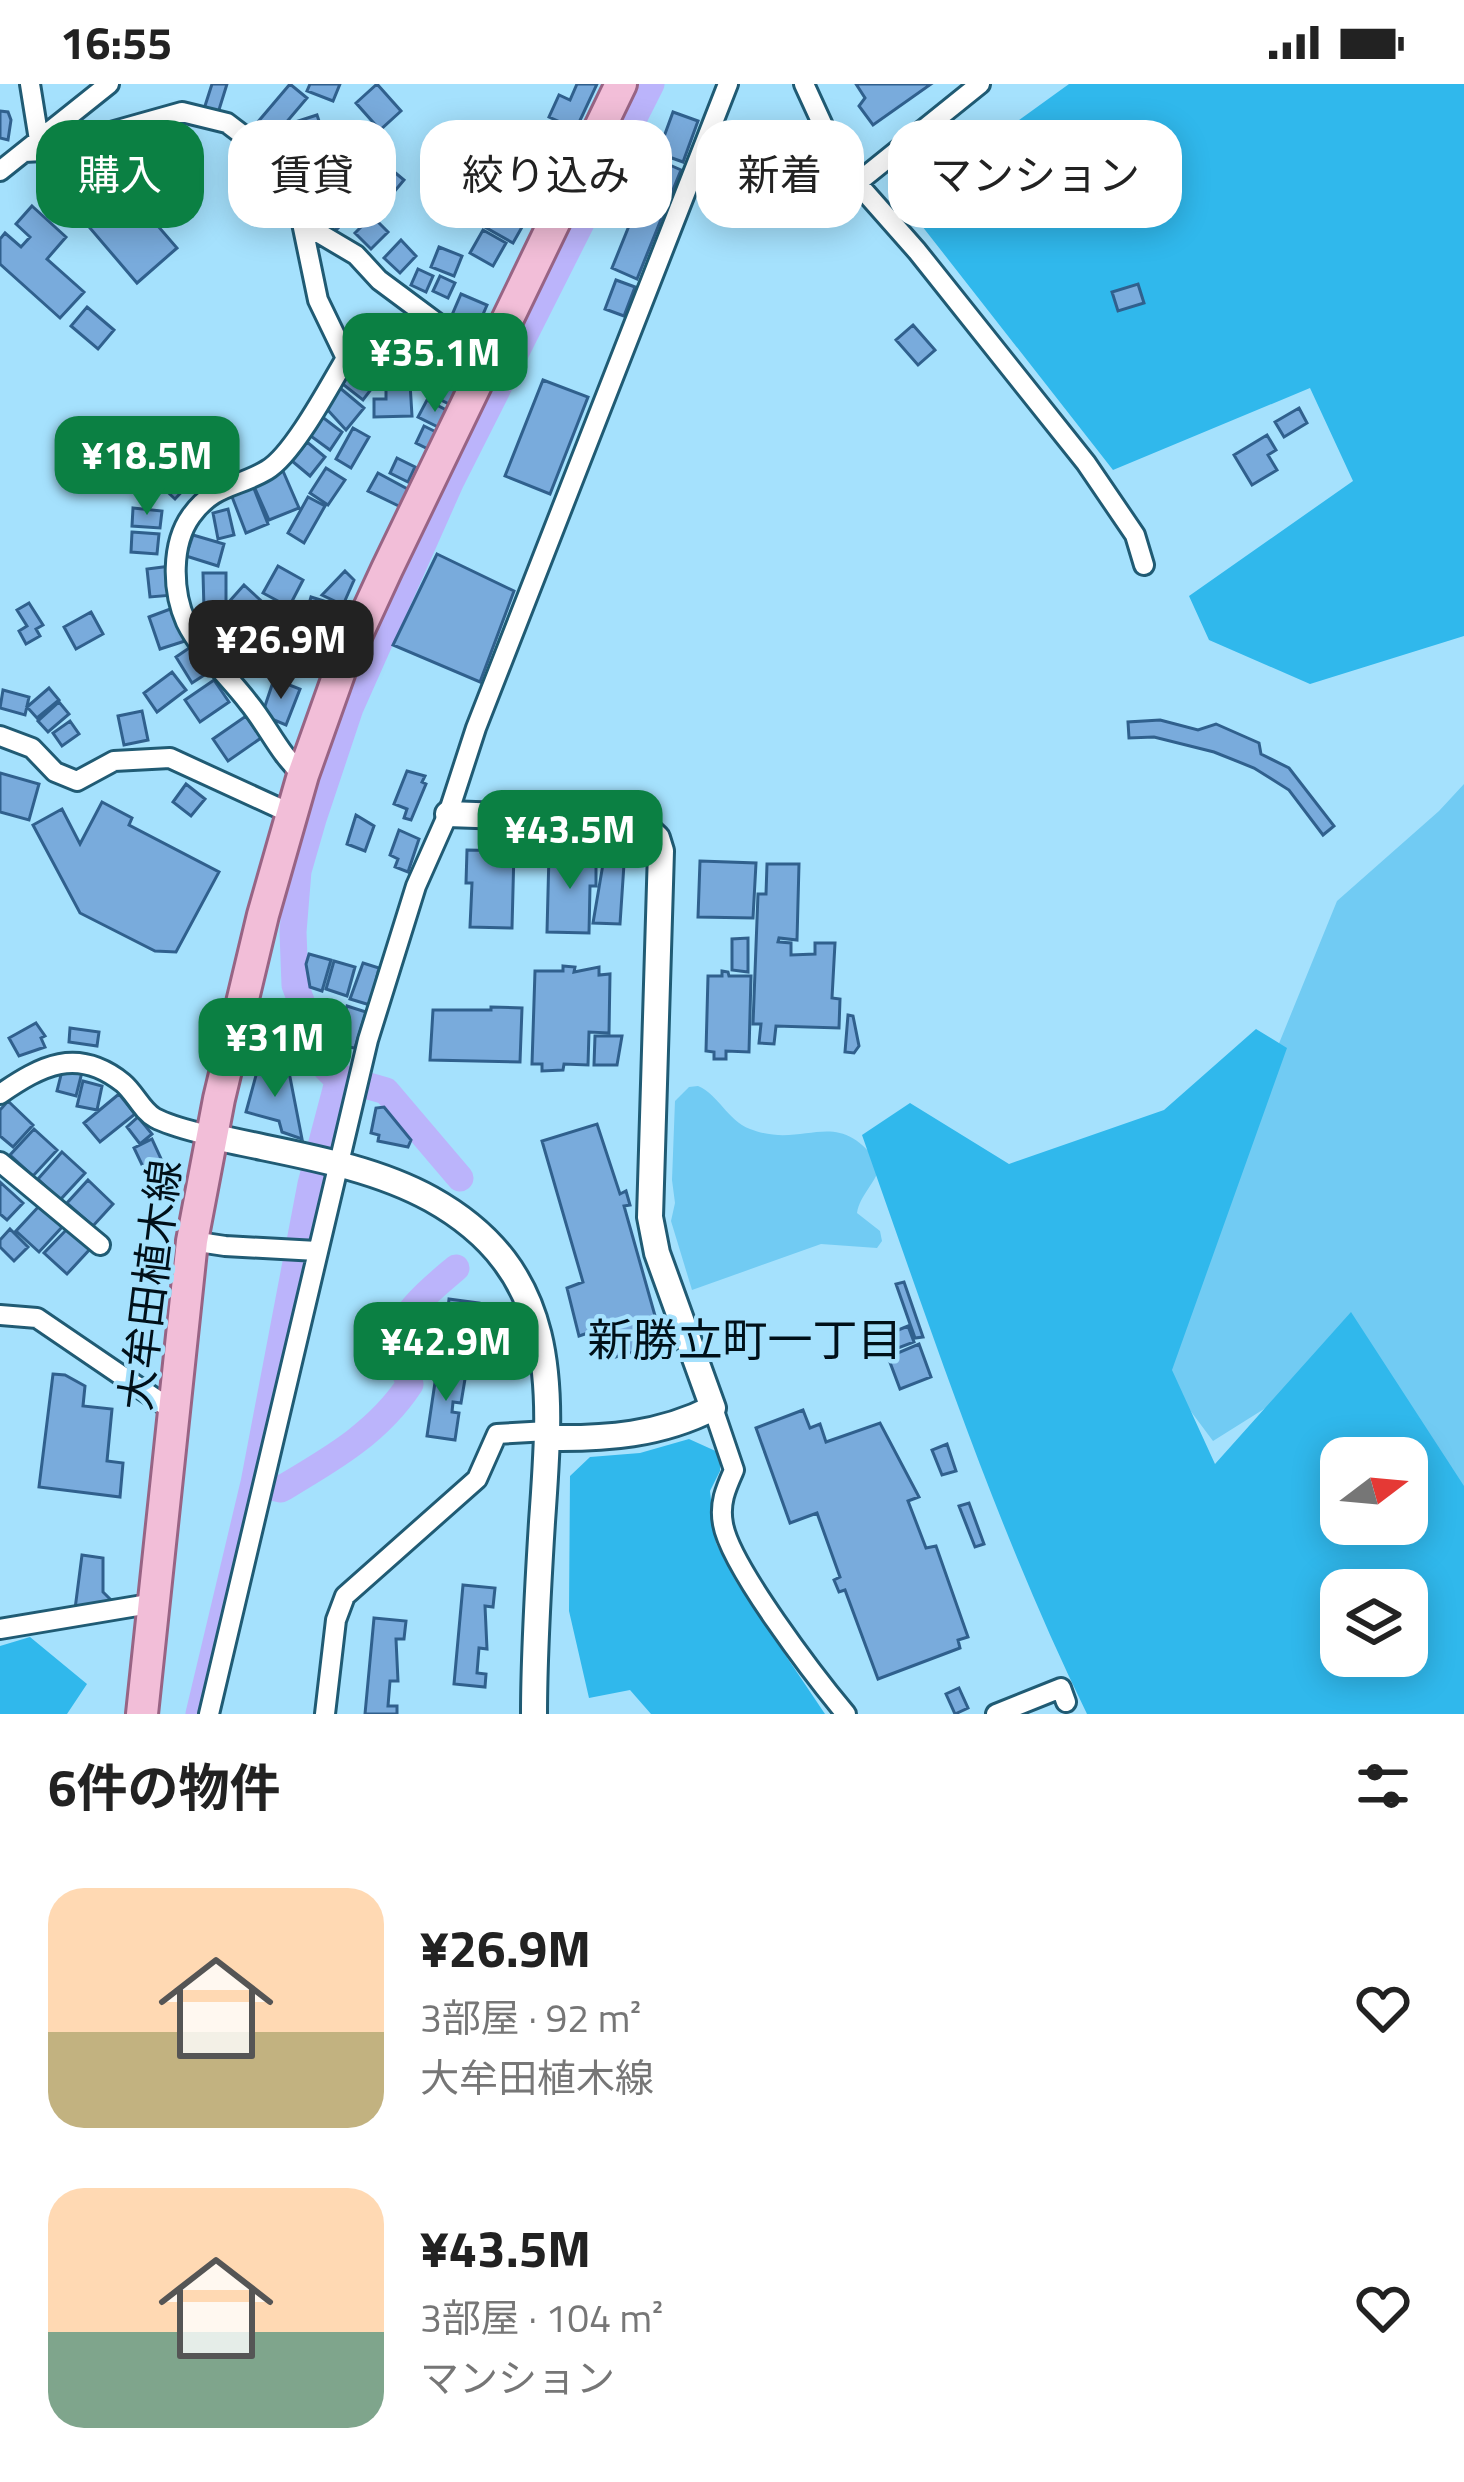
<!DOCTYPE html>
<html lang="ja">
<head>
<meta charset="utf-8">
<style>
  body { margin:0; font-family:"Titillium Web","Noto Sans JP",sans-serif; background:#f2f2f2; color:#222; height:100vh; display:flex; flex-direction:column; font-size:45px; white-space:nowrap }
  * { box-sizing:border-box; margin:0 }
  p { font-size:39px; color:#767676 }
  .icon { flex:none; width:66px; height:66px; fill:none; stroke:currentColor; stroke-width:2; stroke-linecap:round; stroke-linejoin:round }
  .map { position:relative; height:1630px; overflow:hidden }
  .details { display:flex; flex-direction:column; background:#fff; flex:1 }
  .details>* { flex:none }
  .banner { position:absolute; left:36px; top:36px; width:1392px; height:108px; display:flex; gap:24px }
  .needle { width:78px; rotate:74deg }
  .fabs { position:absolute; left:1320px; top:1353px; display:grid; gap:24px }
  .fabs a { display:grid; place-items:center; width:108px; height:108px; border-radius:24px; background:#fff; box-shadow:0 6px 30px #0003; font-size:60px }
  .price { position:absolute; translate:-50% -102px; padding:0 27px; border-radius:24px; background:#0b8043; color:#fff; font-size:39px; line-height:78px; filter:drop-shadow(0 3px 6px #0008) }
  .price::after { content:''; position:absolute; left:50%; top:72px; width:36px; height:27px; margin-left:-18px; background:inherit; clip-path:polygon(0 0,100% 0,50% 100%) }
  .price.selected { background:#222; color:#fff }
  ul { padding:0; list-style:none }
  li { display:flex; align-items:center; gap:36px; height:300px; padding:0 48px }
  li span { display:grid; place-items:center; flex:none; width:336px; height:240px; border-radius:36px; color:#555 }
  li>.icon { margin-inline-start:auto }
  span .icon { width:144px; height:144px; fill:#fffc; stroke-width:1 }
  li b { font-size:51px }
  h2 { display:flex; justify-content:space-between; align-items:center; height:144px; padding:0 48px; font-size:51px }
  .tag { padding:0 42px; border-radius:36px; background:#fff; box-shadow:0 6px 30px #0003; font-size:42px; line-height:108px }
  .tag.selected { background:#0b8043; color:#fff }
  .status { display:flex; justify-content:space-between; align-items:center; height:84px; padding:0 60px; background:#fff; direction:ltr }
  .status svg { height:33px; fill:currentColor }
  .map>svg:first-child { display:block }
  .green { fill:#71cbf3 }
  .forest { fill:#30b8ec; fill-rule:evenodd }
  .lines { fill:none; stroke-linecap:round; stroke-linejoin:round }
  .river { stroke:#bbb4fb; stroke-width:27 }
  .building { fill:#79abdc; stroke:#30608d; stroke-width:3 }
  .minor-casing { stroke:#205b74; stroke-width:24 }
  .tertiary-casing { stroke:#205b74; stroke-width:30 }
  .primary-casing { stroke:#986484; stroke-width:36 }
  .minor { stroke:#fff; stroke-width:18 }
  .tertiary { stroke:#fff; stroke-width:24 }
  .primary { stroke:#f2bed8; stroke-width:30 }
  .labels { text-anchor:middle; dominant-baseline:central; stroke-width:9; stroke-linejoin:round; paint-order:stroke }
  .street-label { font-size:42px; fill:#001019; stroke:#a5e1fd }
  .neighbourhood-label { font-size:45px; fill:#001019; stroke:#a5e1fd }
</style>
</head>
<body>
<div class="status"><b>16:55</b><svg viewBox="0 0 49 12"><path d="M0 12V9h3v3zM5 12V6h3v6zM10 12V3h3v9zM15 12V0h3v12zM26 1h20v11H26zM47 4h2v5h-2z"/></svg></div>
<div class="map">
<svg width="1464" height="1630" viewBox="0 0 1464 1630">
  <rect width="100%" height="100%" fill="#a5e1fd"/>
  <path class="green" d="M1464,700V1408L1364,1262L1213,1357L1151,1274L1337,817L1439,727Z
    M698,1002C719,1011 727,1036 750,1045C806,1067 837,1018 880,1082C875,1100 860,1111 857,1129L880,1147L882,1157L877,1164L821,1160L692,1206L671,1137L675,1119L672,1096L675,1017L689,1003Z"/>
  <path class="forest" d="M1069,0H1464V552L1310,600L1209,556L1189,512L1353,397L1310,304L1113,386L904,119Z
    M1256,945L1287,964L1172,1286L1215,1380L1351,1228L1464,1402V1630H1087C996,1444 931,1246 862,1051L910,1019L1009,1080L1164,1026ZM1341,1374H1407V1440H1341ZM1341,1506H1407V1572H1341Z
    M689,1355L720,1369V1387L710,1407L716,1459L735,1496L825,1630H651L630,1606L589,1614L569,1527L570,1392L590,1373L640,1369Z
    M30,1553L87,1600L67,1630H0V1562Z"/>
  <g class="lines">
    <path class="river" d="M460,1094L386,1007L334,992L326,984L295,901L293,848L298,787L313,735L350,624L450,399L651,0
      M254,1399L311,1100L339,994
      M199,1630L254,1399L281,1405C330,1376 378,1349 410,1300C405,1288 397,1275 396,1262C395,1233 436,1201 456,1184"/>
  </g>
  <path class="building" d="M212,0H227L218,29L204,25Z
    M290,0L307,14L273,54L257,39Z
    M310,0H340L333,17L307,7Z
    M377,0L401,27L380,46L356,19Z
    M577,0H597L576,45L549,33L559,11L570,16Z
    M856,0H931L873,41L859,22L865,14Z
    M0,27L8,28L11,36L8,56L0,54Z
    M673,28L698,37L683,78L658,69Z
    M317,31L327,61L299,71L289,40Z
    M330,65L340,96L312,105L302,75Z
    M375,72L404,96L384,120L374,112L379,106L360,89Z
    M656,75L681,86L637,195L612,184Z
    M112,89L177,164L137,199L72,123Z
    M325,106L342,123L353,113L361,121L337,145L312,119Z
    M476,117L522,143L513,159L467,133Z
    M32,122L66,153L47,175L84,208L60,234L0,180V155L5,149L21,163L30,153L16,140Z
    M372,132L388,148L371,165L355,149Z
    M483,146L506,159L493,182L470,169Z
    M401,156L416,172L400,189L384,174Z
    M439,163L462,172L454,192L431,183Z
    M418,185L433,192L426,208L411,201Z
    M440,192L455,199L448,214L433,207Z
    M616,196L635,203L624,232L605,225Z
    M1138,200L1144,219L1118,227L1112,208Z
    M461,210L487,221L478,242L452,231Z
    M87,223L114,246L98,265L71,242Z
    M913,241L935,266L918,281L896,256Z
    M435,256L474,287L465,298L446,283L439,293L418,276Z
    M359,273L382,291L363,316L340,298Z
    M440,294L465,308L457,324L431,311Z
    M543,296L588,313L550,410L505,392Z
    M410,299L412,332L374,333V315H386V300Z
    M340,304L364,324L346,346L325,323Z
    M427,316L452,329L444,346L418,333Z
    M1299,324L1307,339L1284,353L1275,338Z
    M321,332L342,348L330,366L308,350Z
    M424,342L442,351L434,368L416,359Z
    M353,344L369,353L351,384L336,375Z
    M1267,351L1276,366L1268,371L1277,386L1252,401L1234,371Z
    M307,358L325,373L310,392L292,377Z
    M397,374L415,383L408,398L390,389Z
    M172,383L190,399L175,415L158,399Z
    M326,384L345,396L328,421L310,409Z
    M283,387L299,424L269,436L253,400Z
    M378,389L413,408L405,425L368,407Z
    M251,397L268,440L246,449L229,405Z
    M308,413L325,422L304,459L288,449Z
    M133,424L162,427L160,444L132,442Z
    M228,425L234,451L218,455L213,429Z
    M132,448L159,450L157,470L131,468Z
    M193,451L224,460L218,482L186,472Z
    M437,470L514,507L480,598L393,561Z
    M171,482L174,511L150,513L147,485Z
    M278,482L303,496L289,523L263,509Z
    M345,487L354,496L343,521L322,511Z
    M203,489H226V526H204Z
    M244,501L269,524L252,542L227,520Z
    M311,513L340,522L332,547L304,537Z
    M29,519L43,541L36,545L40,552L26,560L19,547L27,542L17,526Z
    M173,524L185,557L160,565L149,533Z
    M91,528L103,550L76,565L64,543Z
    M231,553L245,571L229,585L214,567Z
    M195,560L212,586L192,599L176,573Z
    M172,588L186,606L157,628L144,609Z
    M274,595L300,605L286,641L262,631Z
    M214,596L229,618L200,638L185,616Z
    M49,604L59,616L37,634L27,623Z
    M3,606L29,613L25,631L0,624Z
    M59,618L69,630L48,648L38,637Z
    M142,627L148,656L124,661L118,632Z
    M246,632L261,654L228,677L213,655Z
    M1160,636L1198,646L1216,640L1259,659L1261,670L1289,684L1334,742L1323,751L1289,706L1254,684L1214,668L1154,653L1129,654L1128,638Z
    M70,637L79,650L62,662L53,649Z
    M407,687L425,692L422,698L426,700L411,736L404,734L407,725L394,720Z
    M0,689L39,700L29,736L0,728Z
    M186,700L205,715L191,732L173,718Z
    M102,718L132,734L129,741L219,788L176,868L155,867L80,829L33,741L62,725L80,760Z
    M356,731L374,742L365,767L347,760Z
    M399,746L419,755L408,788L395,783L398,775L390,771Z
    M467,766L514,767L512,844L470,843L472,799H466Z
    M549,770H596V802H590L589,849L547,848Z
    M700,777L756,779L753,834L698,833Z
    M603,780H624L620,840L593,839Z
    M767,780H799L797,856L779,854L778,858L791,859V871L815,870V859H835L832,914L840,915L839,944L776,942L774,960L759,959L761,940H753L758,810H766Z
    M748,854V888L732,886V855Z
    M309,870L331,876L322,907L310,903L306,880Z
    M334,877L355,883L347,912L326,905Z
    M363,879L379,884L370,921L350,915Z
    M563,882L575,883L574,888L599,883V891L610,890L609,949L589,948L588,981L564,980L563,986L542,987V980H532L535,887H563Z
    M722,887L728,888L729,892H751L749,968L726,967V975H714V968L706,967L708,892H722Z
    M347,922L366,928L355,964L335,961Z
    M491,923L522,924L520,978L430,976L433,926H491Z
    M848,931L853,932L859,962L854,969L845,968Z
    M36,939L45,952L41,954L45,963L19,972L9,954Z
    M70,944L99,948L97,962L69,958Z
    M595,952H622L617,981H594Z
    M63,983L82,988L76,1012L57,1007Z
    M258,984L289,988L302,1055L282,1048L279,1037L246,1028Z
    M83,997L102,1002L97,1026L77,1022Z
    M119,1010L135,1030L100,1058L84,1039Z
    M8,1017L33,1041L13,1063L0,1052V1026Z
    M384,1023L411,1056L408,1063L378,1057L379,1051L371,1049L376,1024Z
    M138,1033L152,1050L140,1060L127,1043Z
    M597,1040L620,1110L626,1107L630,1121L624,1122L663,1260L605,1276L597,1246L579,1252L567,1204L583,1198L542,1057Z
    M34,1045L57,1066L33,1092L10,1071Z
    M152,1055L163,1079L145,1087L134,1064Z
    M62,1068L85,1089L60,1116L38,1095Z
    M168,1080L180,1106L160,1115L148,1088Z
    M88,1096L113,1120L93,1142L67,1119Z
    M0,1098L23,1119L7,1136L0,1130Z
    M40,1121L63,1142L39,1168L16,1147Z
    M69,1143L91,1164L67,1190L44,1169Z
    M10,1145L28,1163L14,1177L0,1163V1156Z
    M904,1198L923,1253L915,1254L896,1200Z
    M449,1215L479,1219L475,1247L446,1243Z
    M908,1242L914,1258L885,1269L881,1253Z
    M443,1247L473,1251L468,1280L439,1275Z
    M919,1260L931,1293L900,1305L888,1273Z
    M437,1285L466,1289L461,1319L453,1318L452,1328L459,1329L455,1356L427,1352Z
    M53,1290L65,1291L85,1302L83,1322L112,1325L107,1377L123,1379L120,1413L39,1403Z
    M803,1326L810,1344L820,1340L826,1358L880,1339L919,1413L908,1417L926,1464L936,1462L968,1553L958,1556L960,1564L878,1595L845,1506L839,1508L834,1496L840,1493L817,1429L790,1439L756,1344Z
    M947,1360L956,1387L942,1391L932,1366Z
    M969,1419L984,1460L975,1463L959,1422Z
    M82,1471L103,1474V1508L111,1516L75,1525Z
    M463,1501L495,1504L493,1523L485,1522L487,1565L479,1564L477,1589L486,1590L485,1603L454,1600Z
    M374,1534L406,1537L404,1555H396L398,1597H390L388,1622H397V1630H365Z
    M959,1604L968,1624L955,1630L946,1610Z"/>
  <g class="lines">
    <g class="minor-casing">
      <path id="minor" d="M30,0L39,56
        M804,0L831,59L857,99L917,167L1086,379L1135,451L1144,481
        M24,68L43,67L182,28L227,39L256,61L302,139L318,216L346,274C330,301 293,371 267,386C237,404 214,400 191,432C171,460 172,507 186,538C200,567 229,593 248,618C268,642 279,670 303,691
        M0,87L109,0
        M857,99L980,0
        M302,139L356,171L379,196L488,277
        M0,652L32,664L55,688L77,697L114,677L170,674L292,730
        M0,1010C41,982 77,962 123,999C135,1009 142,1027 155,1034C172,1043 193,1047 211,1052
        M0,1078L100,1161
        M192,1157L225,1162L317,1167
        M0,1231L37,1234L175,1328
        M713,1324L734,1386C726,1404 719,1419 723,1440C730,1482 816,1594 846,1630
        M0,1545L155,1519
        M209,1630L368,956L416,802L448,730L476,644L728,0
        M325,1630L336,1536L345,1512L477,1395L497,1350L548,1347
        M996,1630L1061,1604L1066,1618"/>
    </g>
    <g class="tertiary-casing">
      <path id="tertiary" d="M448,730L639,737L657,754L661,767L650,1133L657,1169L713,1324C660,1351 606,1355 548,1354
        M211,1052C283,1069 366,1079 431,1115C564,1189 551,1308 542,1438C538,1502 534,1566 534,1630"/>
    </g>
    <g class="primary-casing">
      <path id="primary" d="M142,1630L192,1157L219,1015L263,831L303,691L340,587L387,485L621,0"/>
    </g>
    <use href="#minor" class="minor"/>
    <use href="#tertiary" class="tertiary"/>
    <use href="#primary" class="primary"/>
  </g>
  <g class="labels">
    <g class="street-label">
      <text transform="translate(149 1201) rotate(-83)">大牟田植木線</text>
    </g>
    <g class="neighbourhood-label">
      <text x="745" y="1255">新勝立町一丁目</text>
    </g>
  </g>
</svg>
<div class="fabs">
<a><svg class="needle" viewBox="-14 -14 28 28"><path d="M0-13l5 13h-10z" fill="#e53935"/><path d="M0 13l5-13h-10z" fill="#767676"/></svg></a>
<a><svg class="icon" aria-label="layers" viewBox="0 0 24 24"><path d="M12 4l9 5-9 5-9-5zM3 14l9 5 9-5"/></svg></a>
</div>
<b class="price" style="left:435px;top:331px">¥35.1M</b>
<b class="price" style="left:147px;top:434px">¥18.5M</b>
<b class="price selected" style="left:281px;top:618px">¥26.9M</b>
<b class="price" style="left:570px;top:808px">¥43.5M</b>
<b class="price" style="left:275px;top:1016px">¥31M</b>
<b class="price" style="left:446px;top:1320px">¥42.9M</b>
<div class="banner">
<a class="tag selected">購入</a>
<a class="tag">賃貸</a>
<a class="tag">絞り込み</a>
<a class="tag">新着</a>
<a class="tag">マンション</a>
</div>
</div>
<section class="details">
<h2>6件の物件<svg class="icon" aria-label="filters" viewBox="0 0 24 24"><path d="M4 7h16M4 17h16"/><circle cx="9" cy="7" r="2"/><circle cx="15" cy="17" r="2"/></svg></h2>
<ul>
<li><span style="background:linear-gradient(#ffd9b3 60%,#c2b280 0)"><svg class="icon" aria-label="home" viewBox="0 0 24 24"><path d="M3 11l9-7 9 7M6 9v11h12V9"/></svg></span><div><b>¥26.9M</b><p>3部屋 · 92 m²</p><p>大牟田植木線</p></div><svg class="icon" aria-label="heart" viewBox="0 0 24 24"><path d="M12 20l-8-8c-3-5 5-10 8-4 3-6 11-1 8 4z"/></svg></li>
<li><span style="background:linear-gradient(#ffd9b3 60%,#7fa58c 0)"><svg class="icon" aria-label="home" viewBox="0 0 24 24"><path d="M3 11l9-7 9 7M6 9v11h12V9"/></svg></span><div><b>¥43.5M</b><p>3部屋 · 104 m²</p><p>マンション</p></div><svg class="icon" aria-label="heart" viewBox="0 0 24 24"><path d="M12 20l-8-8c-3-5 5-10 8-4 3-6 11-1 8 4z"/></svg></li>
</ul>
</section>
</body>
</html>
